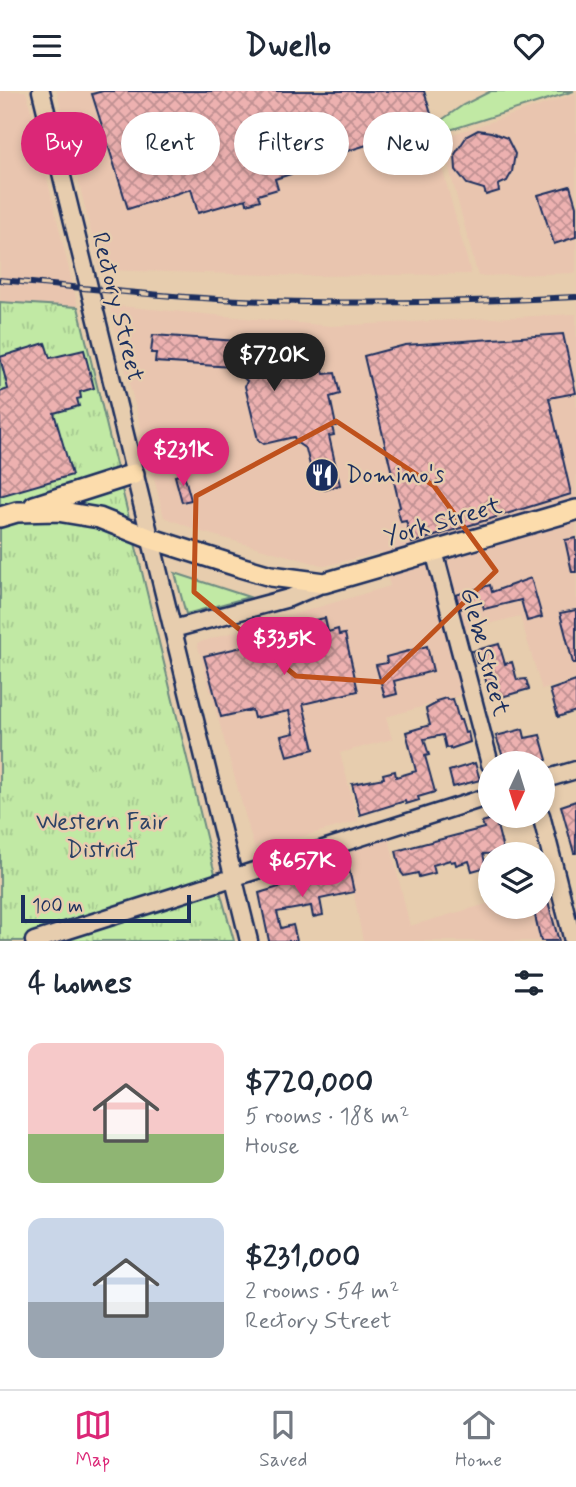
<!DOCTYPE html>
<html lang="en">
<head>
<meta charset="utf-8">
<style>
  body { margin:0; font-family:Mynerve,sans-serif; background:#f6f6f7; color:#1f2937; height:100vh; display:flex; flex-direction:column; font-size:26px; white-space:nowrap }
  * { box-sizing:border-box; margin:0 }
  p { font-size:23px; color:#747a83 }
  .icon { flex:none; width:38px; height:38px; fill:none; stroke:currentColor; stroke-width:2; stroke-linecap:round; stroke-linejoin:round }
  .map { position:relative; height:850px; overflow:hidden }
  .drawer { display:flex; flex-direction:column; background:#fff; flex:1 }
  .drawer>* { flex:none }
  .guide { position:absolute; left:21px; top:21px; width:536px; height:63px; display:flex; gap:14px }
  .needle { width:46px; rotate:184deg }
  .controls { position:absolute; left:478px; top:660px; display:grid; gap:14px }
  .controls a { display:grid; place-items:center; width:77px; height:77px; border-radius:50%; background:#fff; box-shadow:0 4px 10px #0003; font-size:35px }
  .scale { position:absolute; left:21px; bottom:18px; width:170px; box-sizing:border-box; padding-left:7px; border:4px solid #1b2f5e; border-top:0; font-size:19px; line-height:24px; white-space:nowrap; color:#1b2f5e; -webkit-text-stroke:5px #e7cdae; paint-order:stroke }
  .price { position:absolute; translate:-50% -60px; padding:0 16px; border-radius:24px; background:#db2777; color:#fff; font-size:23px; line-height:46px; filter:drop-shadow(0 2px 4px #0008) }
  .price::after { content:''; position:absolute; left:50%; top:42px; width:21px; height:16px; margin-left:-10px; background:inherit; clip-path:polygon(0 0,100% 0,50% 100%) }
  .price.active { background:#222; color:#fff }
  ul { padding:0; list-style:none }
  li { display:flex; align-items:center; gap:21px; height:175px; padding:0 28px }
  li span { display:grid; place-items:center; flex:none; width:196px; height:140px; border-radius:14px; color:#555 }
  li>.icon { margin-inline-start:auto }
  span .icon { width:84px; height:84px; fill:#fffc; stroke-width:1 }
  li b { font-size:30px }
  h2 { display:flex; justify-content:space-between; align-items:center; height:84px; padding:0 28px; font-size:30px }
  .pill { padding:0 24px; border-radius:32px; background:#fff; box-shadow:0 4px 10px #0003; font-size:24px; line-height:63px }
  .pill.active { background:#db2777; color:#fff }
  header { display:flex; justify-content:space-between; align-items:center; height:91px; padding:0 28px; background:#fff; font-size:32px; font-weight:700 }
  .tabs { display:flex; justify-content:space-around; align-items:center; height:98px; border-top:2px solid #e0e1e3; background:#fff; font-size:19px; color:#747a83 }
  .tabs a { display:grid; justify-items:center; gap:4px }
  .tabs .active { color:#db2777 }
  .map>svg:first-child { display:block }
  .built { fill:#e9c5af }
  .green { fill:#c1e9a4; stroke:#6e8c81; stroke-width:2 }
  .park { fill:url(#park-tufts); stroke:#6e8c81; stroke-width:2 }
  .building { fill:url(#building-cross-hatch); stroke:#1b2f5e; stroke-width:2 }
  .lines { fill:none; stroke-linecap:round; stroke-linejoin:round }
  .minor-casing { stroke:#1b2f5e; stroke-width:21 }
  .major-casing { stroke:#1b2f5e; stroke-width:24 }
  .minor { stroke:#e7cdae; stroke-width:16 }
  .major { stroke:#fcdcac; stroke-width:19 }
  .rail-casing { stroke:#1b2f5e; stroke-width:6 }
  .rail { stroke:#e7cdae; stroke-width:3.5; stroke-dasharray:10; stroke-linecap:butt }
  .marked { fill:none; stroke:#bf511c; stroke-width:5; stroke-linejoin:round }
  .labels { text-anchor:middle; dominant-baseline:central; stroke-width:5; stroke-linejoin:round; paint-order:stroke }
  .street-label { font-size:24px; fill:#1b2f5e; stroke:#e7cdae }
  .poi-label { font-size:24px; fill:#1b2f5e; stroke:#e7cdae; text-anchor:start }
  .park-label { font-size:24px; fill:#2c4265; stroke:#e7cdae }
</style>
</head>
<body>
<header><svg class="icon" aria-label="menu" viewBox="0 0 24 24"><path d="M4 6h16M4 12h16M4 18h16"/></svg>Dwello<svg class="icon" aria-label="heart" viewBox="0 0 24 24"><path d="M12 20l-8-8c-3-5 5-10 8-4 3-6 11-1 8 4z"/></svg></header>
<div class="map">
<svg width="576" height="850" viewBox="0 0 576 850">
  <defs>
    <pattern id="park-tufts" width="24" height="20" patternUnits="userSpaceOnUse" patternTransform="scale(1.75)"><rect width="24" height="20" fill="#c1e9a4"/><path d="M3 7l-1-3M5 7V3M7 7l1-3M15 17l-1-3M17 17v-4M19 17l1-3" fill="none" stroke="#a5c890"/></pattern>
    <pattern id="building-cross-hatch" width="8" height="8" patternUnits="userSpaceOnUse" patternTransform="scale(1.75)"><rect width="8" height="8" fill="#edb1b0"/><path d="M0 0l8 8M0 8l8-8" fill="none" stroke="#bf9092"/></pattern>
  </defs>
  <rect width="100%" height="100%" fill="#e7cdae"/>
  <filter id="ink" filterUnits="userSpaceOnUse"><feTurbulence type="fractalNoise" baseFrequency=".0143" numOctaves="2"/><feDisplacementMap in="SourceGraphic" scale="14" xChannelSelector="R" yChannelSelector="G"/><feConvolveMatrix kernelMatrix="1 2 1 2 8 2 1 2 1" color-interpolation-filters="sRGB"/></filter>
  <g filter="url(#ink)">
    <path class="built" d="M0,0H26L78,216L0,211Z
      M57,0H421L471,183L309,185L100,179Z
      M576,3V182L478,185L441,47Z
      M109,214L331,235L576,223V588L542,599L520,525L449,543L463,604L386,626L392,648L340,662L358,730L255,759L197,552L390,495L382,461L325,475L202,441L164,426Z
      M388,744L410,835L490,812V816H542L543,796L554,793L565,850H363L345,758Z"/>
    <path class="green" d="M491,0H574L437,43L436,33L463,14Z
      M175,482L249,506L186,523Z"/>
    <path class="park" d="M0,211L78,216L213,775L234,850H0Z"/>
    <path class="building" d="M103,0H424L431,23L426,25L429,35L344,61L341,51L295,65L300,80L275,88L278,98L258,104L260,109L247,113L246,108L198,122L191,98L128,118L92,3Z
      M478,39L491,41L507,47L515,63L512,81L507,90L498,94L499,100L486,104L484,98L467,93L456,79L455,63L467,45Z
      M570,95L576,115V146L554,153L538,104Z
      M563,243L576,302L549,307L571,403L412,452L406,430L401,431L397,418L400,416L364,265L405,254Z
      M153,244L251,251L253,265L307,253L319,261L324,283L335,282L340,303L330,306L336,335H332L334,344L329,345L340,394L325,399L315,395L306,358L296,351L294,346L264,353L258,349L245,295L247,290L233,276L155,271L156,262H151Z
      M45,252L50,267L84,259L94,297L80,301L81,307L77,308L79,315L54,322L72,384L0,405V301L8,298L0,266Z
      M184,383L191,409L182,411L175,385Z
      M576,447V481H572L565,449Z
      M531,487L542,526L527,530L521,509L484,518L482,511L460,518L456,504L490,494L492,501Z
      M576,519V572H573L560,522Z
      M325,527L328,541L338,538L339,544L345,543L358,600L303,613L314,658L287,665L281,645L294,642L289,620L254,627L252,619L221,626L204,565L297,543L295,533Z
      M499,553L505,573L512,571L517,589L526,588L529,598L491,609L481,571L477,572L473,560Z
      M427,555L433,580L394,590L397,603L385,606L376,574L387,572L386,566Z
      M576,590V620L558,626L550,599Z
      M446,607L447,609L453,608L459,629H461L465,642L468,641L470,651L450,658V656L446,657L443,644L424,648L429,664L425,665L435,701L418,706L419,709L406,713L405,710L360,724L352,693L384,687L383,683L395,680L396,686L416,680L406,641L430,634L426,618L437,612L436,610Z
      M523,638L525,647L540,644L547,669L539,672H505L496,645Z
      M475,672L480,689L453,696L449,680Z
      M576,710V762H574L561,715Z
      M495,727L504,762L483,763L486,776L472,780L469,770L456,774L455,770L451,771L450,769L433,774L435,782L419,786L418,782L404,785L401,781L396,760L484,737L482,731Z
      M348,774L354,801L320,808L323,824L313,826L311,815L277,821L281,837L293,834L297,850H269L259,802L289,793V790L320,784L319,781Z
      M545,797L551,822L559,850H541L539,842L533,816H542V798Z"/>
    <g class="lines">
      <g class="minor-casing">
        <path id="minor" d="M41,0L249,850
          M434,460L490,673
          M173,538L289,507L324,492
          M542,689L576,679
          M541,724L573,850
          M34,850L490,705"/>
      </g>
      <g class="major-casing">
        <path id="major" d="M34,415L134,383
          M0,426L17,421L57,420L99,427L149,447L240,476L271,485L324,492L576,419"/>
      </g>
      <use href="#minor" class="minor"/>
      <use href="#major" class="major"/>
      <g class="rail-casing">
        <path id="rail" d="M0,189C73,196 145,204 218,208C337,214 457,212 576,206"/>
      </g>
      <use href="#rail" class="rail"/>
    </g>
  </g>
  <path class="marked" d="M336,330L434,395L496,480L382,591L296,585L194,501L196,405Z"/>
  <defs>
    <g id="restaurant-disc" transform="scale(1.75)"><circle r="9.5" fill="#1b2f5e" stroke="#e7cdae"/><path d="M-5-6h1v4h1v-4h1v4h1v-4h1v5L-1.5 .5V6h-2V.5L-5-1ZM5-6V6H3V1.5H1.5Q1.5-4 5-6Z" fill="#fff"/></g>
  </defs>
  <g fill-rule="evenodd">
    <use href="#restaurant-disc" x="322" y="384"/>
  </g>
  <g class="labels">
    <g class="street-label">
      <text transform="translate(117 216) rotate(76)">Rectory Street</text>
      <text transform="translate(443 431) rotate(-16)">York Street</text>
      <text transform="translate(484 561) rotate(75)">Glebe Street</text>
    </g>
    <g class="poi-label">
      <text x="346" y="384">Domino's</text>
    </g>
    <g class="park-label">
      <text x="102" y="731">Western Fair<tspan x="102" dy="28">District</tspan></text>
    </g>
  </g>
</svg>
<div class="controls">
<a><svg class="needle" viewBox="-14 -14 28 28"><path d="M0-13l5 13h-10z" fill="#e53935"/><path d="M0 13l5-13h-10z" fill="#747a83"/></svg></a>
<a><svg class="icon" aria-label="layers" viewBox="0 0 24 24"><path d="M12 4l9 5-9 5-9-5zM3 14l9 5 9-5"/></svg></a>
</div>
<div class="scale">100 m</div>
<b class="price active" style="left:274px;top:302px">$720K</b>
<b class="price" style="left:183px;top:397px">$231K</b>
<b class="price" style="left:284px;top:586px">$335K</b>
<b class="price" style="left:302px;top:808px">$657K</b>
<div class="guide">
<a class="pill active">Buy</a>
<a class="pill">Rent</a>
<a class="pill">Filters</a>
<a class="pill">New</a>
</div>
</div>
<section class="drawer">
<h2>4 homes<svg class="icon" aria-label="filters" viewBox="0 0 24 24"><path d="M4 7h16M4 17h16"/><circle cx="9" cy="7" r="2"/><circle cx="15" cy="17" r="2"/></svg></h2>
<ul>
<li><span style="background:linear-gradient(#f6c9c9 65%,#8fb573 0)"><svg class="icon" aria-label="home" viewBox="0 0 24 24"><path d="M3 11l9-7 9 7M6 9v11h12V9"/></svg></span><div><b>$720,000</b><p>5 rooms · 188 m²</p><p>House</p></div></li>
<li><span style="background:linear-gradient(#c9d6e8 60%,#9aa5b1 0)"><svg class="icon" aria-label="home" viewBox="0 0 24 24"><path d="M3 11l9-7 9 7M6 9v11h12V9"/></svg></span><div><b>$231,000</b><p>2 rooms · 54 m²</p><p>Rectory Street</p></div></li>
</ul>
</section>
<nav class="tabs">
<a class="active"><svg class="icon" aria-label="map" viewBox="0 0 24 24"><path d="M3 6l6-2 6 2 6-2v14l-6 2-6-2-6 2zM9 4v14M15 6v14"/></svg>Map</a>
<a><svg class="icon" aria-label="saved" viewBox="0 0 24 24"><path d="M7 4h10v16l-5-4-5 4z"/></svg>Saved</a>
<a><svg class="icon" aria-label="home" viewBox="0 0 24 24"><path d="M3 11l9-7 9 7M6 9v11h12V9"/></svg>Home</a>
</nav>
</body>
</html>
